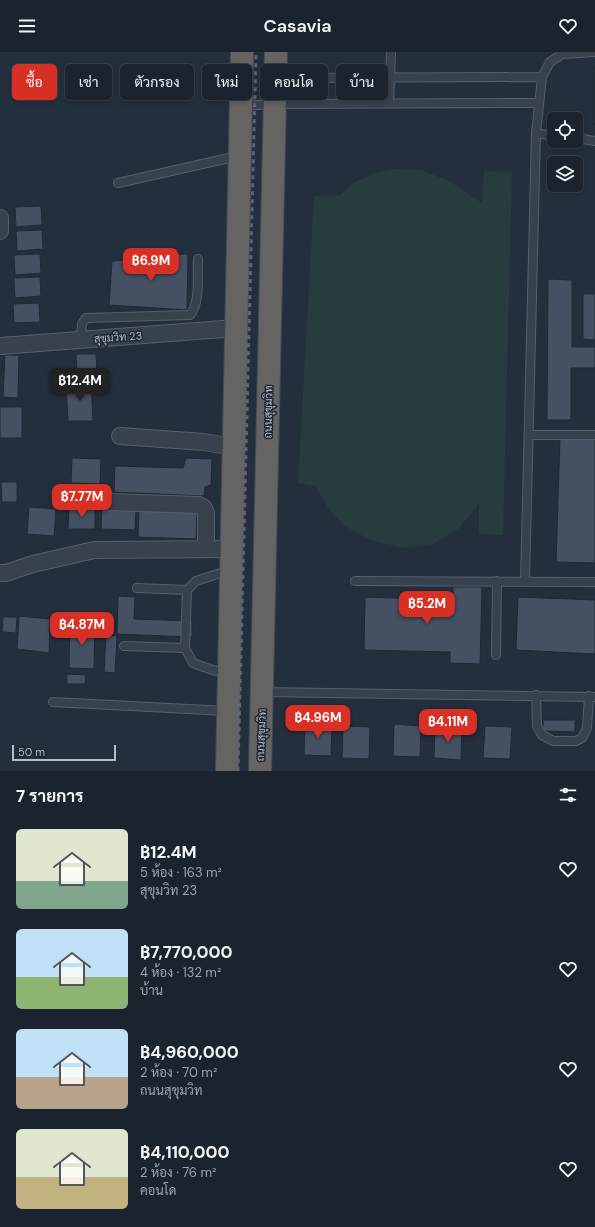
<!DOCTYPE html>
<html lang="th">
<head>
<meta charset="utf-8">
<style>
  body { margin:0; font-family:"DM Sans",Sarabun,sans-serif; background:#242b36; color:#f1f3f6; height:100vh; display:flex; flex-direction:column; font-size:15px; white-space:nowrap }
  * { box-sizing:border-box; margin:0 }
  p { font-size:13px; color:#a0a4aa }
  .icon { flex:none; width:22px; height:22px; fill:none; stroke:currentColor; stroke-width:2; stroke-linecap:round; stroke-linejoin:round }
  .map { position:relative; height:719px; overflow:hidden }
  .drawer { display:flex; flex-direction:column; background:#1b232e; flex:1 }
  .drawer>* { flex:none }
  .banner { position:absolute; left:12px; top:12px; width:571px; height:36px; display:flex; gap:8px }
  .controls { position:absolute; left:547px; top:60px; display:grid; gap:8px }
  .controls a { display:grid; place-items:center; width:36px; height:36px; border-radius:6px; background:#1b232e; box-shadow:0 2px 6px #0003,0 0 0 1px #39404a; font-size:20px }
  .scale { position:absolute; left:12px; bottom:10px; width:104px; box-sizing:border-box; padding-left:4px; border:2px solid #b4bcc9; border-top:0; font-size:11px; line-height:14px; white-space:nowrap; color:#b4bcc9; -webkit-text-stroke:3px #1d2633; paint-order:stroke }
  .price { position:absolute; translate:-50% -34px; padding:0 9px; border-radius:8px; background:#d93025; color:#fff; font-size:13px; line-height:26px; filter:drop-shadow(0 1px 2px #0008) }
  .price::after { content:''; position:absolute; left:50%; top:24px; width:12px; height:9px; margin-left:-6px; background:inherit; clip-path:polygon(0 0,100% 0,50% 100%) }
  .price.selected { background:#222; color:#fff }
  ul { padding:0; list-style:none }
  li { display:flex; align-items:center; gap:12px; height:100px; padding:0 16px }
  li span { display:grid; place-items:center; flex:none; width:112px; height:80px; border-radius:6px; color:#555 }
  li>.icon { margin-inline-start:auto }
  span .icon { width:48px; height:48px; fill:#fffc; stroke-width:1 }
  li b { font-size:17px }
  h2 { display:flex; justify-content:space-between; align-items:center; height:48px; padding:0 16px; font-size:17px }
  .pill { padding:0 14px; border-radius:6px; background:#1b232e; box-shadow:0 2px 6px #0003,0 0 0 1px #39404a; font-size:14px; line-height:36px }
  .pill.selected { background:#d93025; color:#fff }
  header { display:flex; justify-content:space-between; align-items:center; height:52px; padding:0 16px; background:#1b232e; font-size:18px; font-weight:600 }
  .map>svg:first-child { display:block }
  .green { fill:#263c3f }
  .building { fill:#455162; stroke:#1f2835 }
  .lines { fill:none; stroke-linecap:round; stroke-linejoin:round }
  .service-casing { stroke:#565f6c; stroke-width:10 }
  .minor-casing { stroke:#565f6c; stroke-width:18 }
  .trunk-casing { stroke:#434c59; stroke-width:24 }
  .service { stroke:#38414e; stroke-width:8 }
  .minor { stroke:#38414e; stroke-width:16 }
  .trunk { stroke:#656462; stroke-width:22 }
  .rail { stroke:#5a6575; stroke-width:3; stroke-dasharray:4 4; stroke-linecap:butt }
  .labels { text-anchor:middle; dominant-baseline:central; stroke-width:3; stroke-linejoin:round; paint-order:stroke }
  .street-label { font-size:11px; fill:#b4bcc9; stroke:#1d2633 }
</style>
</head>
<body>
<header><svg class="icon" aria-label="menu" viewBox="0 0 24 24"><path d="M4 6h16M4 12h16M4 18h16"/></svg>Casavia<svg class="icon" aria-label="heart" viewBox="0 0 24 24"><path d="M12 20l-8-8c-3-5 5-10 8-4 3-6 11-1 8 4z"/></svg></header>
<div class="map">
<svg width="595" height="719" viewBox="0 0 595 719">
  <rect width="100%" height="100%" fill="#242f3e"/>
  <path class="green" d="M396,117L421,118L449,129L482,151L484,119L512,120L503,483L479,482V452L458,477L433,492L403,496L370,488L345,474L331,460L315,434L298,431L314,144H339L355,130L375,121Z"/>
  <path class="building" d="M594,17H595V72H594Z
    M41,154L42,173L16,175L15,155Z
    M42,178L43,197L17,199L16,179Z
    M40,202L41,221L15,223L14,203Z
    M188,202L187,258L109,253L112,209L142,207L146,203Z
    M40,225L41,244L15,246L14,226Z
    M548,227L572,228V295H595V316H571V368H547Z
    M583,242H595V288L583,287Z
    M39,251L40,270L14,271L13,252Z
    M76,302H96L97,320H77Z
    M5,303H19L18,346L3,345Z
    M91,330L93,369H68L66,331Z
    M0,355H22V386H0Z
    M560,386L595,387V511L556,510Z
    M72,406L101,407L100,432L71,431Z
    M186,406L212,407L211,433L205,435L204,444L114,440L115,414L183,416Z
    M1,430H17V450H2Z
    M29,455L56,457L54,484L27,482Z
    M69,455L95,456V477H68Z
    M102,456L136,457L135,478L101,477Z
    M139,456L197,458L196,487L138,485Z
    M453,535H482L480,612L450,611V600L364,598L365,545L453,548Z
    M118,544L135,545L134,567L192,569V585L117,582Z
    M518,545L595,548V602L516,598Z
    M19,564L50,567L49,601L17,597Z
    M3,565H17L16,581L2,580Z
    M70,570L95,571L94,617L69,616Z
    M106,583L117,584L115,621L104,620Z
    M67,622L86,623L85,632H67Z
    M543,668H575V680L543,679Z
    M305,670L332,672L331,704L304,703Z
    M394,672L421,674L420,705L393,704Z
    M343,674L370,675L369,707L342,706Z
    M435,674L462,675L461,708L434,706Z
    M485,674L512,675L510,707L483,706Z"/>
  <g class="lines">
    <g class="service-casing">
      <path id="service" d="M276,26L542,25
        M389,52L391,0
        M242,54L275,52L539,51
        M536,81L554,84
        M576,86L595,89
        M118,131L238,104
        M81,287L82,272L86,266L190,263C201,250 197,223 198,207
        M529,383H595
        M355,529L595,530
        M525,530L536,81L542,25L550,10L562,2L595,0
        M137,536L187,538
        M124,594L185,596
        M496,603L497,529
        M228,621L212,618L193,611L185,596L187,538L196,529L230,518
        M263,640L595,645
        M536,643L537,674L542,683L553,689H576L582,686L587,676L589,644
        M53,650L227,659"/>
    </g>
    <g class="minor-casing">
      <path id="minor" d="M0,179V166
        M0,294L236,276
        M120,384L204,390L233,395
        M110,450L199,453L204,456L206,462V497
        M0,521H6L33,512L94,498L231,497"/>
    </g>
    <g class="trunk-casing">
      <path id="trunk" d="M227,719L242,0
        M260,719L276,0"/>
    </g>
    <use href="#service" class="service"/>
    <use href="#minor" class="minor"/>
    <use href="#trunk" class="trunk"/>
    <path class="rail" d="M238,719L256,0"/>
  </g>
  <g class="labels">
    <g class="street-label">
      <text transform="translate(118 285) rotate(-4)">สุขุมวิท 23</text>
      <text transform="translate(268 360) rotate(-89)">ถนนสุขุมวิท</text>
      <text transform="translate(261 683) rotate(-88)">ถนนสุขุมวิท</text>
    </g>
  </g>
</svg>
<div class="controls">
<a><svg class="icon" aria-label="locate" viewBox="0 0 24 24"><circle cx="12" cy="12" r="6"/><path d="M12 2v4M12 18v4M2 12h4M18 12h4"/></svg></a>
<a><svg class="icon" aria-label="layers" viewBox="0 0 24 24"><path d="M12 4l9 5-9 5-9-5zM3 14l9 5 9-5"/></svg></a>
</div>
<div class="scale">50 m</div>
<b class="price" style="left:151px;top:230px">฿6.9M</b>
<b class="price selected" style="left:80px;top:350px">฿12.4M</b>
<b class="price" style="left:82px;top:466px">฿7.77M</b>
<b class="price" style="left:427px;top:573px">฿5.2M</b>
<b class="price" style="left:82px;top:594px">฿4.87M</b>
<b class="price" style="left:318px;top:687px">฿4.96M</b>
<b class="price" style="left:448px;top:691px">฿4.11M</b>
<div class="banner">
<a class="pill selected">ซื้อ</a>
<a class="pill">เช่า</a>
<a class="pill">ตัวกรอง</a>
<a class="pill">ใหม่</a>
<a class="pill">คอนโด</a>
<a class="pill">บ้าน</a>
</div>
</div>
<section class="drawer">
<h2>7 รายการ<svg class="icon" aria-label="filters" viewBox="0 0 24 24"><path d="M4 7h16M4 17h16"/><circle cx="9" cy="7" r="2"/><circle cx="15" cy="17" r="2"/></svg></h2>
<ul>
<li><span style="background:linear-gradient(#dfe7d0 65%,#7fa58c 0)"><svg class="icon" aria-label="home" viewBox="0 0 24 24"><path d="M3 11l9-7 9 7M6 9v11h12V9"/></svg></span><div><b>฿12.4M</b><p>5 ห้อง · 163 m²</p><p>สุขุมวิท 23</p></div><svg class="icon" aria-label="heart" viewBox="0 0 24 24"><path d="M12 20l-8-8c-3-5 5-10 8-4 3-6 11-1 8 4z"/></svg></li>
<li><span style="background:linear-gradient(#bfe0f5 60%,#8fb573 0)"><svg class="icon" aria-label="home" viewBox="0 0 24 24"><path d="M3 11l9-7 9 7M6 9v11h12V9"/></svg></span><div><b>฿7,770,000</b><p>4 ห้อง · 132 m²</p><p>บ้าน</p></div><svg class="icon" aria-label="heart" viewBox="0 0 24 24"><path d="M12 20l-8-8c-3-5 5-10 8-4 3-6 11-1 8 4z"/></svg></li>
<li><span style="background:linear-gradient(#bfe0f5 60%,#b9a48a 0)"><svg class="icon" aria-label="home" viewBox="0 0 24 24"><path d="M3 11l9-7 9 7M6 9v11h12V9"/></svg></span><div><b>฿4,960,000</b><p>2 ห้อง · 70 m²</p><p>ถนนสุขุมวิท</p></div><svg class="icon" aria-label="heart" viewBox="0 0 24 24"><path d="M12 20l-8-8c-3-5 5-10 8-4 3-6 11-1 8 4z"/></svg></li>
<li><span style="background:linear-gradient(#dfe7d0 60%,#c2b280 0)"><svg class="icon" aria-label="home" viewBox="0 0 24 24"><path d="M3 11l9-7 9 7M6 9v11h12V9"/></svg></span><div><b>฿4,110,000</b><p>2 ห้อง · 76 m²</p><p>คอนโด</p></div><svg class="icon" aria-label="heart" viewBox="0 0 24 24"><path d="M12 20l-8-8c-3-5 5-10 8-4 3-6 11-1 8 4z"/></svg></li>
</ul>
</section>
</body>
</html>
